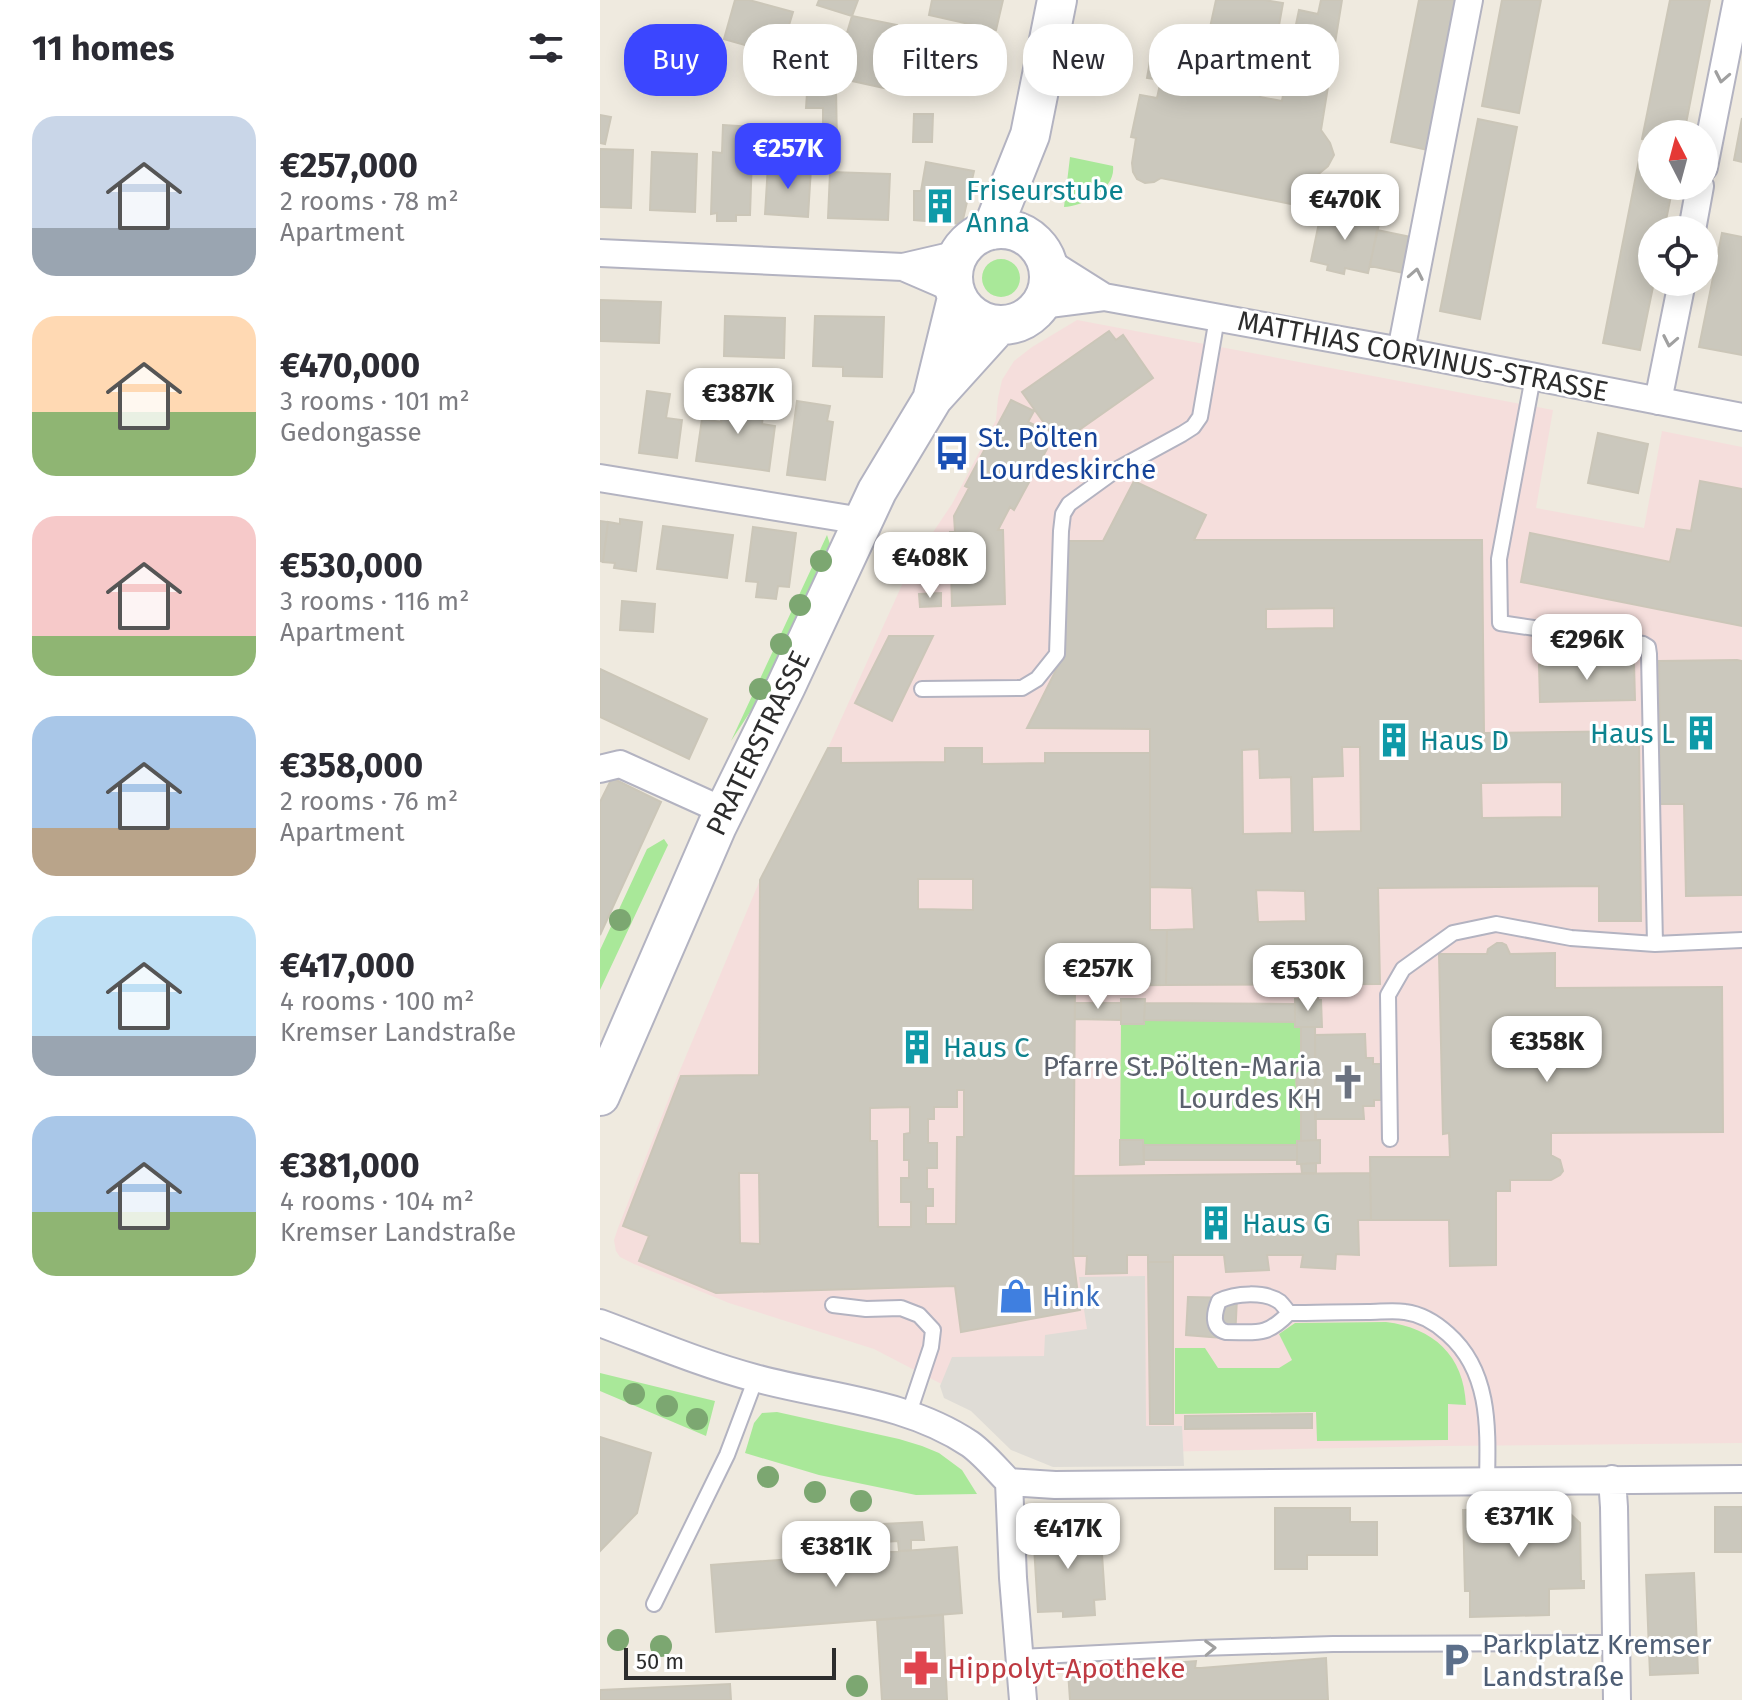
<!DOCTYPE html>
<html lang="en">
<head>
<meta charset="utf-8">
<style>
  body { margin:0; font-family:"Fira Sans",sans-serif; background:#f7f7f7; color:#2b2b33; height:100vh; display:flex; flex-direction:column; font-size:30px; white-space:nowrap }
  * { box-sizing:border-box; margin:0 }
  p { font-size:26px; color:#7c7c81 }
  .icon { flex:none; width:44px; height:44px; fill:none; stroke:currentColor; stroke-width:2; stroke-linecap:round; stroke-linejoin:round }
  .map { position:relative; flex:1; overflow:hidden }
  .sheet { display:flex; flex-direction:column; background:#fff; width:600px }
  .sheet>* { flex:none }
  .top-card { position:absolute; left:24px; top:24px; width:760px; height:72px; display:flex; gap:16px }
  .needle { width:52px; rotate:354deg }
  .fabs { position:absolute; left:1038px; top:120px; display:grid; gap:16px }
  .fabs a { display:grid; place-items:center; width:80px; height:80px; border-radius:50%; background:#fff; box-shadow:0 4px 20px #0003; font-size:40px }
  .scale { position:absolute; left:24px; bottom:20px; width:212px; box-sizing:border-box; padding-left:8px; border:4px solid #2d2d2d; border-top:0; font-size:22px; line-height:28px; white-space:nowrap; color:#2d2d2d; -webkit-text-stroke:6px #fff; paint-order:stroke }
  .price { position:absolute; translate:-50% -68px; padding:0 18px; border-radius:16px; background:#fff; color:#222; font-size:26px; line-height:52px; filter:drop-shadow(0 2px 4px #0008) }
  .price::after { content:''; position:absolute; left:50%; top:48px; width:24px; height:18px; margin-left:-12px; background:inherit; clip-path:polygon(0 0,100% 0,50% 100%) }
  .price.active { background:#3b46ff; color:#fff }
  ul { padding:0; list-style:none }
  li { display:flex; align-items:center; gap:24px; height:200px; padding:0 32px }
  li span { display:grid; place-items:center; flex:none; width:224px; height:160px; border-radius:24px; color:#555 }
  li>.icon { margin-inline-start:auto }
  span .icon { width:96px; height:96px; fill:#fffc; stroke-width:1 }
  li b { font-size:34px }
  h2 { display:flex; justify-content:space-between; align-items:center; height:96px; padding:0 32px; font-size:34px }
  .chip { padding:0 28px; border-radius:32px; background:#fff; box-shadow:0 4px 20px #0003; font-size:28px; line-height:72px }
  .chip.active { background:#3b46ff; color:#fff }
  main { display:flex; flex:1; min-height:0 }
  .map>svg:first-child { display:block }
  .medical { fill:#f5dedc }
  .green { fill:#a9e899 }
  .plaza { fill:#dfdcd6 }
  .building { fill:#cbc8bd; stroke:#cbc6b8; stroke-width:2; fill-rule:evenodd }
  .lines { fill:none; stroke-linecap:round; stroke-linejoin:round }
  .service-casing { stroke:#b3b3c1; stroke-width:18 }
  .minor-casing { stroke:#b3b3c1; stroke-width:30 }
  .secondary-casing { stroke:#b3b3c1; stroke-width:42 }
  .service { stroke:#fff; stroke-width:14 }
  .minor { stroke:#fff; stroke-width:26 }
  .secondary { stroke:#fff; stroke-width:38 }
  .tree { fill:#7ca771 }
  .oneway { stroke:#a0a0a0 }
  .labels { text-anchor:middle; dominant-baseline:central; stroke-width:6; stroke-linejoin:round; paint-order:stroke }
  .culture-label { font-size:28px; fill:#0d838f; stroke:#fff; text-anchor:start }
  .street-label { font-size:28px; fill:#2d2d2d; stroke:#fff }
  .transit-label { font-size:28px; fill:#164399; stroke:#fff; text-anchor:start }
  .worship-label { font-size:28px; fill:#5b616d; stroke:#fff; text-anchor:end }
  .shop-label { font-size:28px; fill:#366cbe; stroke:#fff; text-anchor:start }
  .service-label { font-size:28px; fill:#4e5e75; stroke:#fff; text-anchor:start }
  .health-label { font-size:28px; fill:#be3a42; stroke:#fff; text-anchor:start }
</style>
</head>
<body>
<main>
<section class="sheet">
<h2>11 homes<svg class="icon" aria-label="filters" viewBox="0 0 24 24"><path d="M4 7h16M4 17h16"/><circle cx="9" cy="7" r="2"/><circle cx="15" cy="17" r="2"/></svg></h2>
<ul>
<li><span style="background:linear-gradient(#c9d6e8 70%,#9aa5b1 0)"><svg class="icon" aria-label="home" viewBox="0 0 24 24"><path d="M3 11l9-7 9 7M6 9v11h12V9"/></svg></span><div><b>€257,000</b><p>2 rooms · 78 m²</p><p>Apartment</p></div></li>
<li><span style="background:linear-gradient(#ffd9b3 60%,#8fb573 0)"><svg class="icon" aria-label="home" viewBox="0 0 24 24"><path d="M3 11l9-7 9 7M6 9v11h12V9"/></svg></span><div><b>€470,000</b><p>3 rooms · 101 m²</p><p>Gedongasse</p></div></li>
<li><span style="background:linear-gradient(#f6c9c9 75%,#8fb573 0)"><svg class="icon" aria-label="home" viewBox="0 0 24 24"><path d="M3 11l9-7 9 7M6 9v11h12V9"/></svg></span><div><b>€530,000</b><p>3 rooms · 116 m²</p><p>Apartment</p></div></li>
<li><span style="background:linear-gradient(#a9c7e8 70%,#b9a48a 0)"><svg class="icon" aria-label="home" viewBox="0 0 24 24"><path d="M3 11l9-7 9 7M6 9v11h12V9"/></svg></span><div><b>€358,000</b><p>2 rooms · 76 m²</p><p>Apartment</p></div></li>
<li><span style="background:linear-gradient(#bfe0f5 75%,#9aa5b1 0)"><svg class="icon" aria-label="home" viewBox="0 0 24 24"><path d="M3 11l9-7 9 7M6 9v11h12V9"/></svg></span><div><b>€417,000</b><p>4 rooms · 100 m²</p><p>Kremser Landstraße</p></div></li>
<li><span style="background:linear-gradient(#a9c7e8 60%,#8fb573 0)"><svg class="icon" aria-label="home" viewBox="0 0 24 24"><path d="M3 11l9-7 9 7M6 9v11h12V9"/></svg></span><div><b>€381,000</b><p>4 rooms · 104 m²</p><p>Kremser Landstraße</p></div></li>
</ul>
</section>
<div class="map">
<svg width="1142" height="1700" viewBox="0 0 1142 1700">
  <rect width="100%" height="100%" fill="#efeadf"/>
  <path class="medical" d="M477,320L953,410L936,508L1044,528L1062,431L1142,447V1443L839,1446L457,1454L380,1404L274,1349L129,1303L34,1264L20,1257L16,1251L14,1240L18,1228L78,1075L160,880L228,748L311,565L352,504L396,420L398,398L402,380L414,361L432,347Z"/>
  <path class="green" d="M470,157L513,166C516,189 484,206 464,207Z
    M382 278a19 19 0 1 1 38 0a19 19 0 1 1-38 0Z
    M227,535L232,550L169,683L131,741Z
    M64,839L68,845L0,990V950L47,849Z
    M544,1020L695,1022L701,1027V1073H698C695,1079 695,1088 698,1094H701V1141H697V1145H544L543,1140H520L521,1024H544Z
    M786,1322C833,1328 864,1355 866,1405L848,1404V1440L717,1441L716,1412L575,1414V1348H605L618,1368H679L692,1360L679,1334L695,1323Z
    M0,1373L115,1401L106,1436L0,1391Z
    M177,1412L299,1439L322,1446L339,1453L362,1470L377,1494L316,1495L219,1475L145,1453L154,1423L162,1413Z"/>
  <path class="plaza" d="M545,1276L546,1426H582L584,1466L453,1467L411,1450L371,1411L344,1398L340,1386L352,1357L444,1356L445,1335L487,1329L479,1277Z"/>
  <path class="building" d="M135,0H149L193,12L180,55L124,39Z
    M219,0H258L252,16L217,5Z
    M332,0H403L396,30L329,15Z
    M616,0H664L683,3L678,31L694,34L699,10L718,14L721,0H742L721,130L730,143L734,155L728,166L716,176L707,179L701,206L561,178L554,182L545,183L537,179L533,172L532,163L536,138L531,137L540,95L557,98L561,80L547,78L551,56L581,61L578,79L606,85L611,57L604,55ZM672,57L689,60L682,101L660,97L665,68L669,69Z
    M819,0H857L828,150L791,142Z
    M902,0H941L919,113L882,106Z
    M1070,0H1110L1084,134H1052V141L1042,139Z
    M252,16L297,25L284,88L238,78L241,59L230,57L235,31L247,33Z
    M208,78L236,87L237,147H223V108H206Z
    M314,114H333L332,142H313Z
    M0,115L11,117L5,144L0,143Z
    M1142,118V162L1134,160Z
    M878,119L917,127L880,319L840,311Z
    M123,125L153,127L150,215H136V221H117V213L111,214L113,152L122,153Z
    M0,149L33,150L31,208L0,207Z
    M1041,150L1052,152V186H1073L1064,230H1052V282H1054L1040,350L1003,343Z
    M52,152L97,154L95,212L50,210Z
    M326,162L374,171L362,224L314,220V191H321Z
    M168,165L211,168L208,217L165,214Z
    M230,172L290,174L288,220L228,218Z
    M739,208L755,211L753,219L779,224L768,273L745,268L744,274L727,270L728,265L711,261L721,213L737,217Z
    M777,230L811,237L804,273L770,266Z
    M1122,233L1142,237V355L1099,347Z
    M0,300L61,302L59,343L0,341Z
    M125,316L185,318L184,358L124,356Z
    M215,316L284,317L282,377L243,376V367L213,366Z
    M509,331L516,340L523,335L553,378L459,444L422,392Z
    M47,391L70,394L66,418L82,420L77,458L39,453Z
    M124,395L165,400L162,424L175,426L169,471L96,461L102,419L121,422Z
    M411,400L434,411L428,422L441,428L434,442L447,449L414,510L410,507L398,530H403L405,604L352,606L350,532H355L354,516L369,488L365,486Z
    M197,401L230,406L227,421L233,422L225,480L187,475Z
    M998,433L1048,444L1038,493L988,483Z
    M534,481L606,515L594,540H882L884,733L1039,731L1041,921H999V886L778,888L780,984L566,985L567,930L594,929L592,888L550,887V729L427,728L465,652L466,541H503ZM734,608V628L666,629V609ZM742,747H760L761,831L713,832L712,777L743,776ZM659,749L660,778L691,777L692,833L643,834L642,750ZM962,782V817L882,818L881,783ZM656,890L705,891L706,921L658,922Z
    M1100,481L1142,489V626L921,582L930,533L1070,562L1077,529L1091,531Z
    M20,519L42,522L36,571L14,568L15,563L3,562L8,522L20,524Z
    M0,521L8,522L3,562L0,561Z
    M63,526L133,535L127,578L57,569Z
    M153,527L196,533L189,587L178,586L176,599L156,597L158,582L146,581Z
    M341,593V606L320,607L319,594Z
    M22,601L55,604L53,632L20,630Z
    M289,636H333L292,721L255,703Z
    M1137,660L1142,661V895L1086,896L1084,804H1060L1059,661Z
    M1034,663L1035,700L940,702L939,665Z
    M0,669L107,719L89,759L0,717Z
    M228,748H241V763L345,762V748H382V764L445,763V753H550V930H567L566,985L475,986L473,1256L480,1310L361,1332L355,1286L116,1293L39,1261L49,1236L23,1226L81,1076L159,1075L160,880ZM318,879H373V910L318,909ZM357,1090H364V1137H357L356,1224H326V1206H333V1189H327V1168H337V1143H328V1119H334V1107H357ZM310,1107V1133L304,1134V1160H309V1178H301V1202H311V1227H278L277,1141H270V1108ZM139,1173H159L160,1244L140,1243Z
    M12,778L61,802L0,935V802Z
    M897,943H902L906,945L910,954L955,953V988L1122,987L1123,1132L951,1133V1155L960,1160L963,1171L960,1175L951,1180H910V1191H896V1265L850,1266L849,1220H771L770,1157H850L849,1133L843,1134L839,954H887L888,949Z
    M699,985H719L718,999H700Z
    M521,999H545L544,1024H521Z
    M695,999L721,1000L722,1027H695Z
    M475,1003H521V1020L475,1019Z
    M545,1003L695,1004V1022L544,1020Z
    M701,1027H715L716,1140L701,1141V1094H698L697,1091L696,1076L698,1073H701Z
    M765,1034L766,1058H773V1064H781V1100H774V1106H763L764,1119H715V1035Z
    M520,1140H543L544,1164L520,1165Z
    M720,1140V1163L697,1164V1141Z
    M544,1145H697V1160H544Z
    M716,1163V1173H702L701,1164Z
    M770,1173L771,1220H758L759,1255L736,1254L735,1269L701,1267L703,1255H667L669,1270L626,1272L624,1255H573V1262H548V1255H527V1273L486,1274L487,1256H473V1176Z
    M548,1262H573V1424H550Z
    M588,1297L637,1298L635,1339L586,1335Z
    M712,1414V1428L585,1429V1416Z
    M0,1437L51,1453L37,1513L0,1551Z
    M1115,1507H1142V1552H1115Z
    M675,1508H750V1522H777V1555H707V1569H675Z
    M964,1508L980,1523L981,1581H984V1588L949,1589V1615L870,1617V1591H865L863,1510Z
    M322,1522L324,1540H311V1550L299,1551L298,1541L283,1542L282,1524Z
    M493,1526L494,1555L502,1554L505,1599L494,1600L495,1615L463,1617V1611L438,1612L433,1529Z
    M357,1547L362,1613L116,1632L111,1565Z
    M1094,1573L1098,1673L1050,1675L1046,1575Z
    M343,1615L347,1700H282L277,1620Z
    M726,1658L728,1700H470L468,1671L596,1661L595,1668H601Z
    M130,1684L131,1700H0V1690Z"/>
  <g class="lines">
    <g class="service-casing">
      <path id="service" d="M933,377L899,559L900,623L1043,644L1048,647L1049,654L1055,944
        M322,689L422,688L437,679L457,654L461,531L463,514L469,504L516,470L582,434L593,427L600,417L617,318
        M790,1139L788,995L803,969L853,933L896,924L971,938L1055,944L1142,940
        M233,1305L266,1309L301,1308L319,1315L333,1330L331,1347L309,1413
        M689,1313C666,1337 657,1332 626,1332C611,1328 614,1313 619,1301C635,1293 665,1291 680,1302C683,1305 686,1309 689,1313C715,1313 742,1312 768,1312C780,1312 793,1310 805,1312C821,1314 836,1323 848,1334C891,1372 888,1429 887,1482
        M54,1604L127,1455L156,1378
        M420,1657L599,1648L733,1644L1015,1643"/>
    </g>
    <g class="minor-casing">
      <path id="minor" d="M1104,167L1137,0
        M1092,230L1100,186
        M0,253L303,267L359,254
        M447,261L504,297
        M303,267L354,289
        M441,305L504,297L801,351L1142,417
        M801,351L869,0
        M1058,401L1082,282
        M0,478L262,521
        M0,769L20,764L124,811
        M0,1323C51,1342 102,1364 155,1378C228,1398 306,1401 370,1444C384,1454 397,1470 409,1482L455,1485L1142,1479
        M1012,1479L1014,1507L1017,1700
        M409,1482L413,1578L423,1700"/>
    </g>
    <g class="secondary-casing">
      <path id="secondary" d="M353 277a48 48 0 1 1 96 0a48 48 0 1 1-96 0Z
        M392,230L430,135L457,0
        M333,396L357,298
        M0,1096L117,826L186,686L277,491L333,398L399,325"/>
    </g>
    <use href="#service" class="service"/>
    <use href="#minor" class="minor"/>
    <use href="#secondary" class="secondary"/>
  </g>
  <g class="tree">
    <circle cx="221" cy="561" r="11"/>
    <circle cx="200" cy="605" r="11"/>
    <circle cx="181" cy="644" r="11"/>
    <circle cx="160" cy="689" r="11"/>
    <circle cx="20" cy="920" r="11"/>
    <circle cx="34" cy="1394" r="11"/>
    <circle cx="67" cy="1406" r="11"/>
    <circle cx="97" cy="1419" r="11"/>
    <circle cx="168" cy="1477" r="11"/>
    <circle cx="215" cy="1492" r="11"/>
    <circle cx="261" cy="1501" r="11"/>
    <circle cx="18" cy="1640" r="11"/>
    <circle cx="61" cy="1646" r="11"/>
    <circle cx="257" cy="1686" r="11"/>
  </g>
  <defs><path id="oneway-chevron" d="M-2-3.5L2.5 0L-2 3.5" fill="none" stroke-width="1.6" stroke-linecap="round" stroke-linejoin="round" transform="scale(2)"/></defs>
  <g class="oneway">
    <use href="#oneway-chevron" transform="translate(1122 77) rotate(101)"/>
    <use href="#oneway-chevron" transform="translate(816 274) rotate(-79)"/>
    <use href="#oneway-chevron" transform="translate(1070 341) rotate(101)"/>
    <use href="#oneway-chevron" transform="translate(610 1648) rotate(-2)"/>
  </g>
  <defs>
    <g id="building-bare" transform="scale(2.76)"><path d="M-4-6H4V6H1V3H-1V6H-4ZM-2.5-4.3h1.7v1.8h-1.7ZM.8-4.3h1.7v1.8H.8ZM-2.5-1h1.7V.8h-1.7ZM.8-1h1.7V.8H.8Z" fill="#0f9aa8" stroke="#fff" stroke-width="2.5" paint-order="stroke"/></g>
    <g id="bus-bare" transform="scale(2.76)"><path d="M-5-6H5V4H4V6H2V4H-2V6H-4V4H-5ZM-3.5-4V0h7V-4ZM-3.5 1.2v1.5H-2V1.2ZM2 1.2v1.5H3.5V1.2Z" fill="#1a4fb4" stroke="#fff" stroke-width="2.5" paint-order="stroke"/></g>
    <g id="church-bare" transform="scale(2.76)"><path d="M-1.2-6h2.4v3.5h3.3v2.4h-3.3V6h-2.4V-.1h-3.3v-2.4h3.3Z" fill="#6b7280" stroke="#fff" stroke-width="2.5" paint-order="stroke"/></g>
    <g id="shop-bare" transform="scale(2.76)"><path d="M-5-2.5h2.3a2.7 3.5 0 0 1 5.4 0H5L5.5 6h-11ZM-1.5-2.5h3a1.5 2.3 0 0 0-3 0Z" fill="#3f7fe0" stroke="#fff" stroke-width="2.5" paint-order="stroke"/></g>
    <g id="parking-bare" transform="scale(2.76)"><path d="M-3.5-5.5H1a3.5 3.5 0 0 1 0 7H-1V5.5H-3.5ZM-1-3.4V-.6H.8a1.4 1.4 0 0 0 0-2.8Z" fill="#5c6f8a" stroke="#fff" stroke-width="2.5" paint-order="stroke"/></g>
    <g id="pharmacy-bare" transform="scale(2.76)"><path d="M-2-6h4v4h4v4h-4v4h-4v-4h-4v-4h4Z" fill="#e0444e" stroke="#fff" stroke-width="2.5" paint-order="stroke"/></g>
  </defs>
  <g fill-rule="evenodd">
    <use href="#building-bare" x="340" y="206"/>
    <use href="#bus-bare" x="352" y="453"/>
    <use href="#building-bare" x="1101" y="733"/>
    <use href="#building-bare" x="794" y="740"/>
    <use href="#building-bare" x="317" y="1047"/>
    <use href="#church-bare" x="748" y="1082"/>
    <use href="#building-bare" x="616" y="1223"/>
    <use href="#shop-bare" x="416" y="1296"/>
    <use href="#parking-bare" x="856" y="1660"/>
    <use href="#pharmacy-bare" x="321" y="1668"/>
  </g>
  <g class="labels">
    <g class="culture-label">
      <text x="366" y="190">Friseurstube<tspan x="366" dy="32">Anna</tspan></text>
      <text x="1075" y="733" text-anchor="end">Haus L</text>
      <text x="820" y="740">Haus D</text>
      <text x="343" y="1047">Haus C</text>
      <text x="642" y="1223">Haus G</text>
    </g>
    <g class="street-label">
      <text transform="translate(823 356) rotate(11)">MATTHIAS CORVINUS-STRASSE</text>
      <text transform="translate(158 743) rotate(-64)">PRATERSTRASSE</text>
    </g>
    <g class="transit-label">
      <text x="378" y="437">St. Pölten<tspan x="378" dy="32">Lourdeskirche</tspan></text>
    </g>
    <g class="worship-label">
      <text x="722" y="1066">Pfarre St.Pölten-Maria<tspan x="722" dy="32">Lourdes KH</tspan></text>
    </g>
    <g class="shop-label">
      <text x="442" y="1296">Hink</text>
    </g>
    <g class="service-label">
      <text x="882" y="1644">Parkplatz Kremser<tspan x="882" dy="32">Landstraße</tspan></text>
    </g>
    <g class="health-label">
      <text x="347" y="1668">Hippolyt-Apotheke</text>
    </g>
  </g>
</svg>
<div class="fabs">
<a><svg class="needle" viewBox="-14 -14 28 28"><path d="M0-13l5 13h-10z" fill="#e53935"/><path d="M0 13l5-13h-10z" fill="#7c7c81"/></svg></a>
<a><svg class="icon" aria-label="locate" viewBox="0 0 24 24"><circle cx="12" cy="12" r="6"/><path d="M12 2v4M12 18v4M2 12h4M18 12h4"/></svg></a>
</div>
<div class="scale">50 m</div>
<b class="price active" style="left:188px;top:191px">€257K</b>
<b class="price" style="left:745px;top:242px">€470K</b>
<b class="price" style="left:138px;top:436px">€387K</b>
<b class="price" style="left:330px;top:600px">€408K</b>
<b class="price" style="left:987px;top:682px">€296K</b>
<b class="price" style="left:498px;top:1011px">€257K</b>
<b class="price" style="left:708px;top:1013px">€530K</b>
<b class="price" style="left:947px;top:1084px">€358K</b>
<b class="price" style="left:919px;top:1559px">€371K</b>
<b class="price" style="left:468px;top:1571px">€417K</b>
<b class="price" style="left:236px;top:1589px">€381K</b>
<div class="top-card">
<a class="chip active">Buy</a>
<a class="chip">Rent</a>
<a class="chip">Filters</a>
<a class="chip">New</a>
<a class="chip">Apartment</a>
</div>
</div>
</main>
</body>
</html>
